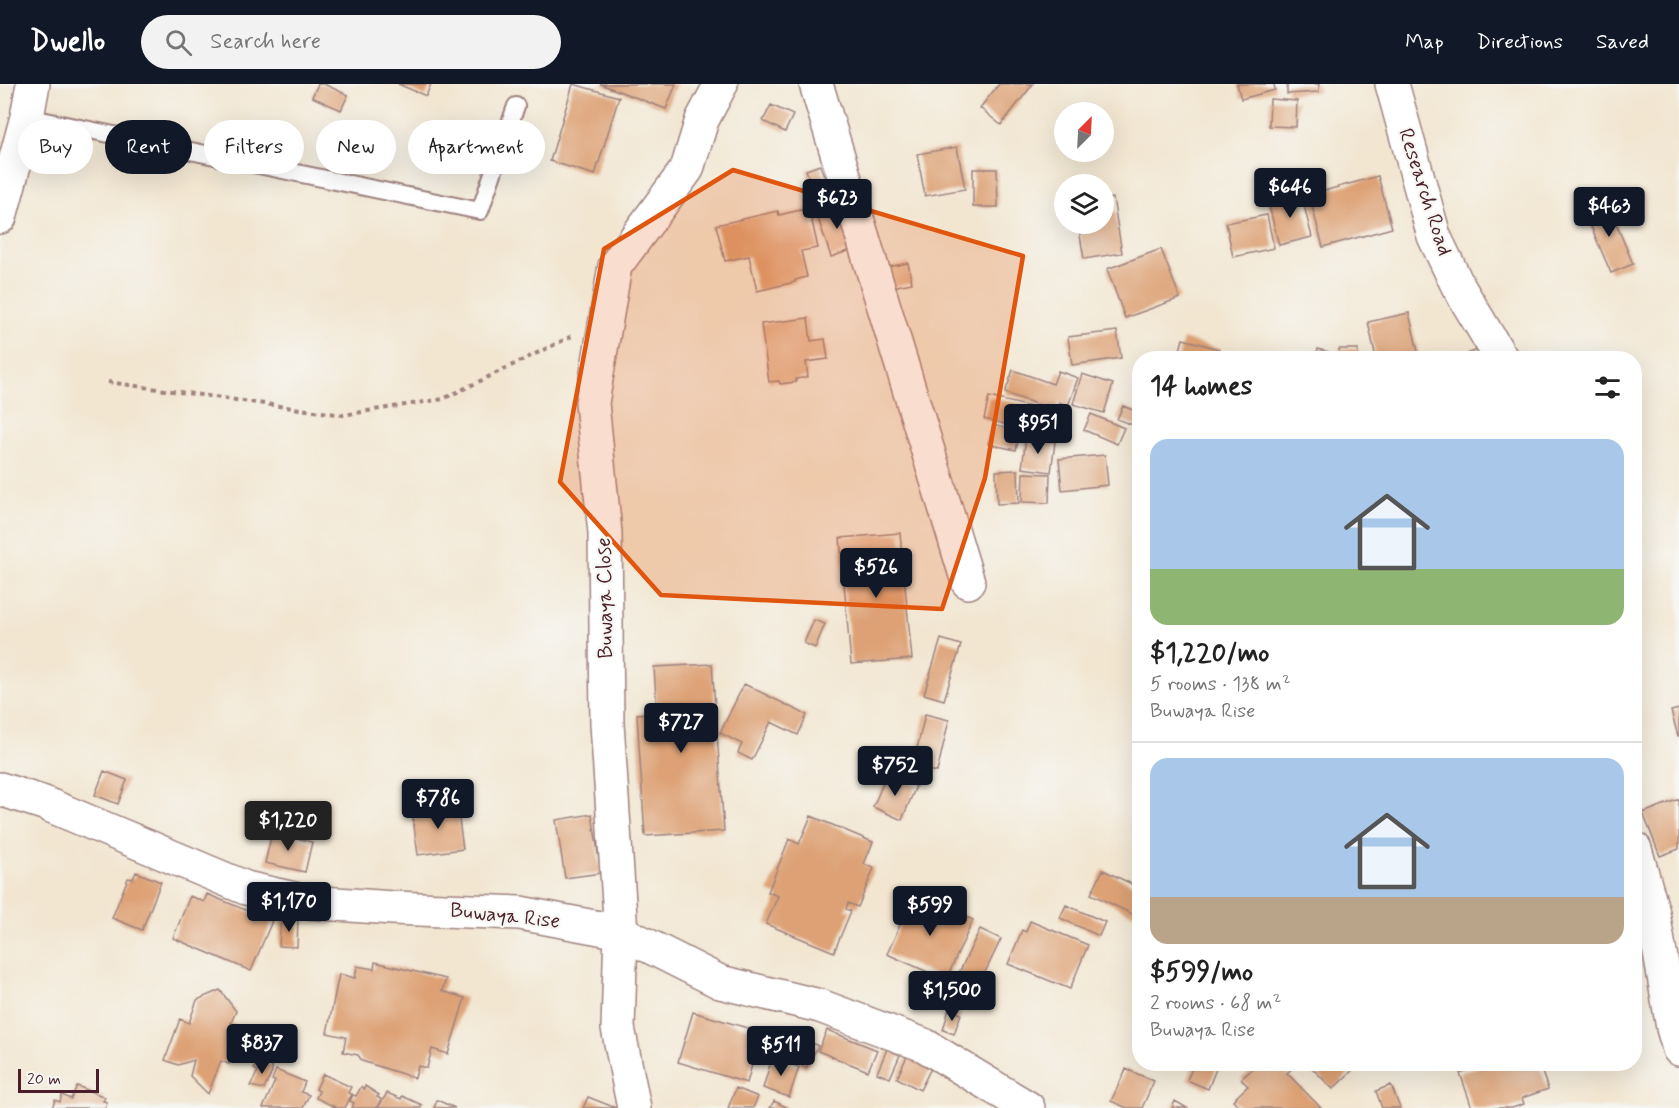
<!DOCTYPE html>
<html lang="en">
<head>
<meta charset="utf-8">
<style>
  body { margin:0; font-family:Mynerve,sans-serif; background:#f2f2f2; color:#222; height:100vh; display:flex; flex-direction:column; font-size:22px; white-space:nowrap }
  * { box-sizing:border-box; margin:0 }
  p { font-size:20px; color:#767676 }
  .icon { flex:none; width:33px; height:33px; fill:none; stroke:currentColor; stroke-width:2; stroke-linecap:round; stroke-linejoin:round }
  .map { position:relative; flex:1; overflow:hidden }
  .sheet { position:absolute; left:1132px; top:267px; width:510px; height:720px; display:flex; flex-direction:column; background:#fff; border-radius:24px; box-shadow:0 6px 24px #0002 }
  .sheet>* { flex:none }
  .guide { position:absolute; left:18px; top:36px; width:570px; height:54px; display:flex; gap:12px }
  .needle { width:39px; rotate:24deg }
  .fabs { position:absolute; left:1054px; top:18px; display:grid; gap:12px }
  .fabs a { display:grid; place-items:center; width:60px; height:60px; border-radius:50%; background:#fff; box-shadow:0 6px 24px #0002; font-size:30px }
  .scale { position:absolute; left:18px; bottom:15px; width:81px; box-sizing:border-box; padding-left:6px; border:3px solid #4a1f2b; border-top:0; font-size:16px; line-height:21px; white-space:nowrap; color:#4a1f2b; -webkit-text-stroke:4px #f6f6f2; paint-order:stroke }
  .price { position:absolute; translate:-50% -51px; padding:0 14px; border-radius:6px; background:#111827; color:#fff; font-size:20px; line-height:39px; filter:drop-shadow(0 2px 3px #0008) }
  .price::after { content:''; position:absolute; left:50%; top:36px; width:18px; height:14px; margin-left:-9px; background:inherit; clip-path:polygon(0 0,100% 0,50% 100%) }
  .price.selected { background:#222; color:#fff }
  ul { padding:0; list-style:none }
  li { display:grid; align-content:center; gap:12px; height:318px; padding:0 18px }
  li+li { border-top:2px solid #e0e0e0 }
  li span { display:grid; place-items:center; height:186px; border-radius:18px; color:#555 }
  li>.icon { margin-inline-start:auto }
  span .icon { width:108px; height:108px; fill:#fffc; stroke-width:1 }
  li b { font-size:26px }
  h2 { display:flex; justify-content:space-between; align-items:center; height:72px; padding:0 18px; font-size:26px }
  .chip { padding:0 21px; border-radius:27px; background:#fff; box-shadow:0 6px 24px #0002; font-size:21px; line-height:54px }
  .chip.selected { background:#111827; color:#fff }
  header { display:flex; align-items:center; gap:36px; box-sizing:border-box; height:84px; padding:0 30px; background:#111827; color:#fff }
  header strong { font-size:28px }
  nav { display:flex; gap:33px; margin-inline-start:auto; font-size:21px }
  .search { width:420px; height:54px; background:#f2f2f2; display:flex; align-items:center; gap:15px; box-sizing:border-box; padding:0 21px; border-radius:33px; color:#767676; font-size:22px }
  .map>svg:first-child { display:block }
  .building { fill:#dda174 }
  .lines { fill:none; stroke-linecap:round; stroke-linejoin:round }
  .lane-casing { stroke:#9e827e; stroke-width:20 }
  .street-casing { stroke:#9e827e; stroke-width:36 }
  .path { stroke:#9e827e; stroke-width:4; stroke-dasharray:4.5 4.5; stroke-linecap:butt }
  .lane { stroke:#fff; stroke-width:16 }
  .street { stroke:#fff; stroke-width:33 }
  .marked { fill:#e0560e; fill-opacity:0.2; stroke:#e0560e; stroke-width:4.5; stroke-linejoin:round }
  .labels { text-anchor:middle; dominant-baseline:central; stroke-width:4.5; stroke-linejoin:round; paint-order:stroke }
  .street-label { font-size:21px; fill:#4a1f2b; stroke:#f6f6f2 }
</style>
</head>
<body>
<header>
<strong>Dwello</strong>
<div class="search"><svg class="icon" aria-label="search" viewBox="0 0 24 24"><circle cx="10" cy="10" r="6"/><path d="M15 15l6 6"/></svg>Search here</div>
<nav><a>Map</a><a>Directions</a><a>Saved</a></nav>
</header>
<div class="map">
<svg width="1679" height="1024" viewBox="0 0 1679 1024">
  <rect width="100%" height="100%" fill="#f6f6f2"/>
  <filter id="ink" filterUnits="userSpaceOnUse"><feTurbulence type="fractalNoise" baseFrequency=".0167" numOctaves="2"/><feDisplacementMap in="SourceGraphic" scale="12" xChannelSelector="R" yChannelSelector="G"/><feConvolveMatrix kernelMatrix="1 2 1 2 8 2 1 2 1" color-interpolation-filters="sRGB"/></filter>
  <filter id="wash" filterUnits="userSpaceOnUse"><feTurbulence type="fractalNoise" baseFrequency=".008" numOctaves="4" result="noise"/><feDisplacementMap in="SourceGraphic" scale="24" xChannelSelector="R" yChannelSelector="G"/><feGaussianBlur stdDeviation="1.35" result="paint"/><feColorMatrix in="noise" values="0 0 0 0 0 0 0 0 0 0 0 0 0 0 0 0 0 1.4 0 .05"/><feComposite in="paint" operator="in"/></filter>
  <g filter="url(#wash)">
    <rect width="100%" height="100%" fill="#f2e6d1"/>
    <g id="blocks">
      <path class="building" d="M318,0H324L348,11L341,26L312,13Z
        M398,0H431L426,12Z
        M573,0L619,13L595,91L550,77Z
        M600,0H676L666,25Z
        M999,0H1033L1001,41L980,24Z
        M1237,0H1274L1275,6L1241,15Z
        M1287,0H1319V8L1287,10Z
        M1270,15L1297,17L1296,43L1269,42Z
        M771,21L793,31L785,48L763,37Z
        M957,63L965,105L925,112L917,70Z
        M820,81L832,113L818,118L806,86Z
        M973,85H997L998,123H973Z
        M1378,92L1392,144L1323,163L1309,111Z
        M1301,110L1312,153L1279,161L1268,118Z
        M1113,114L1122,169L1084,175L1078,140H1104V115Z
        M842,119L857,164L831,173L816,128Z
        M1608,120L1633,180L1611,189L1585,129Z
        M809,124L818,164L801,167L807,193L795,196V198L757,207L749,172L725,177L716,141L778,127L779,131Z
        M1267,131L1274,164L1233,173L1226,139Z
        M1161,165L1180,214L1125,234L1107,185Z
        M908,179L912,199L892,203L888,183Z
        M1409,229L1419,272L1407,274H1376L1368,238Z
        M808,234L811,257L825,255L828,275L806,278L808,293L796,295V298L780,300L779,297L769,298L761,240Z
        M1117,247L1121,274L1072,281L1068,253Z
        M1183,255L1219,265L1217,274H1178Z
        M1492,260L1497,274H1468L1467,270Z
        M1318,265L1336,270L1335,274H1316Z
        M1339,265H1358V274H1339Z
        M1013,286L1053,300L1058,287L1078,294L1068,322L1059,318L1056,327L1005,309Z
        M1082,290L1113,300L1104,329L1073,320Z
        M989,313L1065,331L1060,354L984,335Z
        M1123,322L1140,329L1138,343L1117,335Z
        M1091,330L1124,344L1117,360L1084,346Z
        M993,341L1020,348L1016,366L988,360Z
        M1026,353L1055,358L1051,388L1022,384Z
        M1105,371L1108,401L1062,406L1059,375Z
        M1018,386L1019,419L997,420L996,387Z
        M1023,389L1050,390L1049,419L1022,418Z
        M900,449L912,575L851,580L840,454Z
        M814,536L825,540L815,564L804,559Z
        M941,555L961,561L944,616L924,610Z
        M712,580L724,747L645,752L637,630L657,628L654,583Z
        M744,600L807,631L798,651L771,638L752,676L738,669L742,660L720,649Z
        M1679,625V652H1678L1671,627Z
        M925,630L949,636L937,688L913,682Z
        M104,687L127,696L118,720L95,711Z
        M887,690L916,702L902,736L873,723Z
        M1679,715V765L1660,772L1643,729Z
        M457,721L463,765L418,771L412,727Z
        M592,730L601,789L565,794L556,736Z
        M811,732L873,758L864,780L874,784L858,823L848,819L846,825L851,827L834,868L766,840L778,812L768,808L789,755L799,760Z
        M272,748L312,758L305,788L265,779Z
        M1103,786L1140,804V834L1091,810Z
        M136,788L161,798L142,846L112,834L128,794L133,795Z
        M207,810L272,837L251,887L173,854L190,812L204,818Z
        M914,810L973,836L946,896L887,870Z
        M1066,821L1105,838L1099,852L1060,834Z
        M281,834L298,835L297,863L279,862Z
        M1030,837L1088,861L1070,905L1008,880L1022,846L1026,848Z
        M980,845L1001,855L977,905L956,895Z
        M375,878L446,895L442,907L465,914L448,970L432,965L427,984L418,982L415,994L362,977L358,971L343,968L346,953L327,949L339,890L355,894L357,882L374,885Z
        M220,906L236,927L231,939L236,941L229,958L237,961L229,980L221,977L208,1010L190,992L194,976L178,981L165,976L180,935L189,939L197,916Z
        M949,925L961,930L954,950L943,946Z
        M693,928L761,948L747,999L678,978Z
        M827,946L877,966L868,987L818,967Z
        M783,948L805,957L797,977L775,968Z
        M811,958L818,962L806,984L799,980Z
        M887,965L900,971L890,994L877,989Z
        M908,970L932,982L920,1006L897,994Z
        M772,974L799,983L789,1013L763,1004Z
        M259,976L272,982V988L264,1005L250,1002L258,987L254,985Z
        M1194,980H1218L1208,1005L1187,996Z
        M1258,980H1297L1287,989L1321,1024H1241L1233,1016L1248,1002L1241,995Z
        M1308,980H1359L1333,1005Z
        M1485,980H1539L1548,1005L1522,1014L1524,1020L1512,1024H1472L1460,989Z
        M1126,985L1154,997L1142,1024H1127L1111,1017Z
        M276,986L305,998L301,1008L309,1011L303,1024H263L275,997L272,996Z
        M323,990L351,1003L348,1009L352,1010L345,1024H334L335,1023L316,1014L319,1007L316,1005Z
        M1391,1001L1400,1024H1382L1376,1007Z
        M77,1002L105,1013L103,1017L107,1018L105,1024H52L55,1016L60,1018L62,1011L71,1015Z
        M365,1002L379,1011L377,1013L381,1015L376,1024H352L354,1019L350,1017L353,1011L356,1012L361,1003L364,1005Z
        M736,1004L758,1013L753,1024H728Z
        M387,1009L401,1015L402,1012L422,1021L421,1024H378Z
        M588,1013L616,1024H583Z
        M437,1016L455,1024H434Z
        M774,1017L788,1024H770Z
        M1175,1017L1187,1024H1172Z"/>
    </g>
  </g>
  <g filter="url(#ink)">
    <use href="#blocks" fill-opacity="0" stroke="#9e827e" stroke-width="1.5"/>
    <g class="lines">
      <g class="lane-casing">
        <path id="lane" d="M27,33L480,127L516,22"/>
      </g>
      <g class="street-casing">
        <path id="street" d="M816,0L968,498
          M1392,0L1434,152L1458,202L1501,274
          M0,133L27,33L33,0
          M0,705L44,719L246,804L308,818L393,824L520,829L621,848L720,898L820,922L924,961L1028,1024
          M1635,765L1653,829L1673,944L1679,965
          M634,1024L618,944L621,848L607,640L605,449L592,319L615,182L687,85L702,36L721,0"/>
      </g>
      <path class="path" d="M108,298L343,331L443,315L572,252"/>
      <use href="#lane" class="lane"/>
      <use href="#street" class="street"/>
    </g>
  </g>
  <path class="marked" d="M733,86L1023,172L985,394L942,525L661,511L560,398L604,165Z"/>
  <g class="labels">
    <g class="street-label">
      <text transform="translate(1425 108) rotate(72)">Research Road</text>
      <text transform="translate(605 514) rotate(-91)">Buwaya Close</text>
      <text transform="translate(505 832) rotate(6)">Buwaya Rise</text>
    </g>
  </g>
</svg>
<div class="fabs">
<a><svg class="needle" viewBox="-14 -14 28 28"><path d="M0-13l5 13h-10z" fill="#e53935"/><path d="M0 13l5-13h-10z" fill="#767676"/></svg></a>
<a><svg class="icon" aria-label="layers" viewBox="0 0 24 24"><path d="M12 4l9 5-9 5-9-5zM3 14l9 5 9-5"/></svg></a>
</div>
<div class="scale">20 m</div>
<b class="price" style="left:1290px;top:135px">$646</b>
<b class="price" style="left:837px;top:146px">$623</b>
<b class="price" style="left:1609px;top:154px">$463</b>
<b class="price" style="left:1038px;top:371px">$951</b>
<b class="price" style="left:876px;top:515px">$526</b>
<b class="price" style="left:681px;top:670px">$727</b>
<b class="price" style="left:895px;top:713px">$752</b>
<b class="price" style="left:438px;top:746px">$786</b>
<b class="price selected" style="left:288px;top:768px">$1,220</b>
<b class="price" style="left:289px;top:849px">$1,170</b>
<b class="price" style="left:930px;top:853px">$599</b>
<b class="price" style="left:952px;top:938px">$1,500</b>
<b class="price" style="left:262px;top:991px">$837</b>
<b class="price" style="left:781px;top:993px">$511</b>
<div class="guide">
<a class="chip">Buy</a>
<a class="chip selected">Rent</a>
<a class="chip">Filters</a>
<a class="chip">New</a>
<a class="chip">Apartment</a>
</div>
<section class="sheet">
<h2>14 homes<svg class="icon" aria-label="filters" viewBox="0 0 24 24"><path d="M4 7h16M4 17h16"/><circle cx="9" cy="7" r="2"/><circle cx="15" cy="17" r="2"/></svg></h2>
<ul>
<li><span style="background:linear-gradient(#a9c7e8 70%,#8fb573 0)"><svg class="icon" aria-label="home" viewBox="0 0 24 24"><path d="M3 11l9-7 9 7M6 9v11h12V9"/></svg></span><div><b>$1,220/mo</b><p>5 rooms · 138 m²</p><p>Buwaya Rise</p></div></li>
<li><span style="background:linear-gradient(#a9c7e8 75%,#b9a48a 0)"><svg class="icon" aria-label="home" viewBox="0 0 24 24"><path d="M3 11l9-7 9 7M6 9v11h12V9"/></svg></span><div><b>$599/mo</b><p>2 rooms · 68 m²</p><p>Buwaya Rise</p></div></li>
</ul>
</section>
</div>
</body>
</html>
